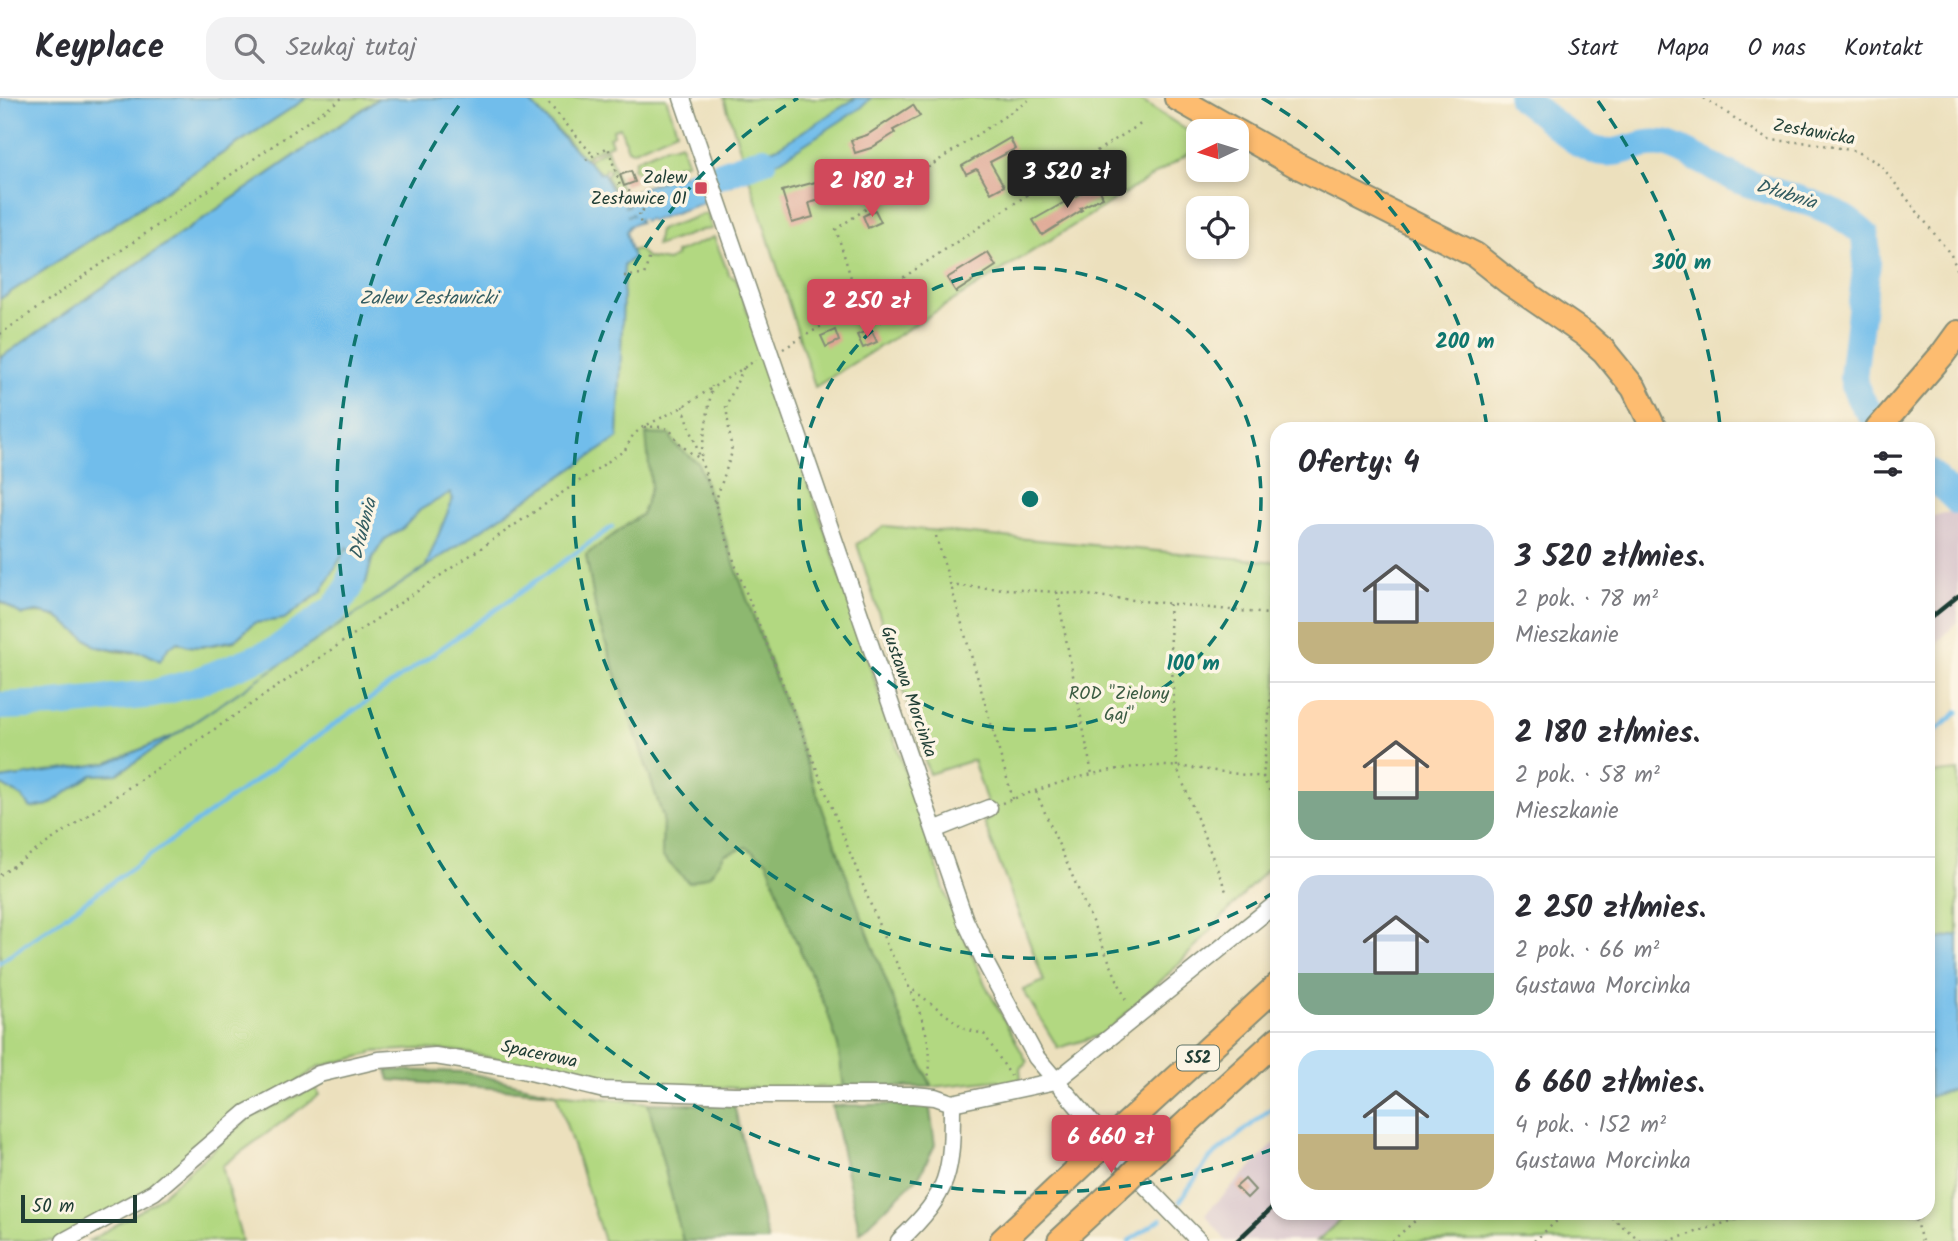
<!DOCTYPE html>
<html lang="pl">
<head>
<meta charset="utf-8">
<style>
  body { margin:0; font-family:Kalam,sans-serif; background:#f2f2f3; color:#2b2b33; height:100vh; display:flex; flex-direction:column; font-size:26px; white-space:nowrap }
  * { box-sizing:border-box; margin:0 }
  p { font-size:23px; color:#7c7c81 }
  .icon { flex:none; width:38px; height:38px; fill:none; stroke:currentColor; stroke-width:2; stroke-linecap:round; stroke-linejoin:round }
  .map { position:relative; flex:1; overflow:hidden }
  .panel { position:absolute; left:1270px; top:324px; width:665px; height:798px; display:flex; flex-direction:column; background:#fff; border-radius:21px; box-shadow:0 4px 10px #0003 }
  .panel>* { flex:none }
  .needle { width:46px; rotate:266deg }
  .controls { position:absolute; left:1186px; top:21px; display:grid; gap:14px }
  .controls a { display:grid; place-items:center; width:63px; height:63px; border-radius:14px; background:#fff; box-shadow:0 4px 10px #0003; font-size:35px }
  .scale { position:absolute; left:21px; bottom:18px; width:116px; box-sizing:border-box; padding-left:7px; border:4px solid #1f3d34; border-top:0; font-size:19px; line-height:24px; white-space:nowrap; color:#1f3d34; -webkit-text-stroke:5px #fcf5e5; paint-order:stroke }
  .price { position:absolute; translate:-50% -60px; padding:0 16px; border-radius:7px; background:#d1495b; color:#fff; font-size:23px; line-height:46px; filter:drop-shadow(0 2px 4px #0008) }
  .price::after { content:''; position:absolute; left:50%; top:42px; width:21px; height:16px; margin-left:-10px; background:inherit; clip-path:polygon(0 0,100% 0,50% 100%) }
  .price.selected { background:#222; color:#fff }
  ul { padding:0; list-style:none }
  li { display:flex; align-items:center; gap:21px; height:175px; padding:0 28px }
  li+li { border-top:2px solid #e1e1e2 }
  li span { display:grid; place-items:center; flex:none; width:196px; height:140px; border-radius:21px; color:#555 }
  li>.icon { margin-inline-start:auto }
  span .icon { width:84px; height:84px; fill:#fffc; stroke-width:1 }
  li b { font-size:30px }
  h2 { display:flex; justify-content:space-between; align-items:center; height:84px; padding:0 28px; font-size:30px }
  header { display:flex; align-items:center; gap:42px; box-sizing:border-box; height:98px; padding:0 35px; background:#fff; border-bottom:2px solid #e1e1e2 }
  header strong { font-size:33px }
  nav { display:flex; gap:38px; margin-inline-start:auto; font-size:24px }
  .search { width:490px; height:63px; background:#f2f2f3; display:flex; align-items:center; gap:18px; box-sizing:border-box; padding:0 24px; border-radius:21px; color:#7c7c81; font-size:26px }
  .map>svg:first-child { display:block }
  .industrial { fill:#d2bdc8 }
  .green { fill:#b2d881; stroke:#688a5a; stroke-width:2 }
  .forest { fill:#8db86f; stroke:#567a52; stroke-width:2 }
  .water { fill:#71bdeb; stroke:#487d90; stroke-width:2 }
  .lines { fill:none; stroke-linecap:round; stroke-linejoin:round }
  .stream { stroke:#71bdeb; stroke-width:4.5 }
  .river { stroke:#71bdeb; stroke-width:28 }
  .building { fill:#dea693 }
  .minor-casing { stroke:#868e78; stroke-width:19 }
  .highway-casing { stroke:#868e78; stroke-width:28 }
  .path { stroke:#868e78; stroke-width:2.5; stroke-dasharray:2 5; stroke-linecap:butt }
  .minor { stroke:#fff; stroke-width:16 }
  .highway { stroke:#fdbc70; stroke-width:24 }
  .rail { stroke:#1f3d34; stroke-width:4.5 }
  .highway-bridge-casing { stroke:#868e78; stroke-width:28; stroke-linecap:butt }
  .highway-bridge { stroke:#fdbc70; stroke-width:24 }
  .ring { fill:none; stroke:#0f766e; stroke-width:3.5; stroke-dasharray:12 9 }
  .poi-dot { fill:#d1495b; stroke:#fcf5e5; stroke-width:2.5 }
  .labels { text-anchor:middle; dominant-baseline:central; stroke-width:7; stroke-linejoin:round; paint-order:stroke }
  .shield { fill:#fcf5e5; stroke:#617469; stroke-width:2 }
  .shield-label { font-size:16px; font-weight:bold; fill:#1f3d34 }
  .street-label { font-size:18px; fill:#1f3d34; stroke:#fcf5e5 }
  .poi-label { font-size:18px; fill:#1f3d34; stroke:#fcf5e5; text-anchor:end }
  .park-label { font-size:18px; fill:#3c5c43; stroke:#fcf5e5 }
  .water-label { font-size:19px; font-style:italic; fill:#345d62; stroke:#fcf5e5 }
  .centre { fill:#0f766e; stroke:#fcf5e5; stroke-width:3.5 }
  .ring-label { font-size:21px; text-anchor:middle; font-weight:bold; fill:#0f766e; stroke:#fcf5e5; stroke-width:7; stroke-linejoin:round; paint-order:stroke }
</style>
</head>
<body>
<header>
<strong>Keyplace</strong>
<div class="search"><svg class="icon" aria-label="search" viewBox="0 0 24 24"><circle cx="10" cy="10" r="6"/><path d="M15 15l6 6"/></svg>Szukaj tutaj</div>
<nav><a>Start</a><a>Mapa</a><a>O nas</a><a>Kontakt</a></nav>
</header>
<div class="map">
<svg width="1958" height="1143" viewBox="0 0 1958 1143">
  <rect width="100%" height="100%" fill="#fcf5e5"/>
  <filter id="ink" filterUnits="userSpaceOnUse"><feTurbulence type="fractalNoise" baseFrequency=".0143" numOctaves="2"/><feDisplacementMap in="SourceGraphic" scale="14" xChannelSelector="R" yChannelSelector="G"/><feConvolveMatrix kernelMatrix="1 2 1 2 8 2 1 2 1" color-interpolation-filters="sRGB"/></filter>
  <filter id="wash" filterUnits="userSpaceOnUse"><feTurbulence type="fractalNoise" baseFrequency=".00686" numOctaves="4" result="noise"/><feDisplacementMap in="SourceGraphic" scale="28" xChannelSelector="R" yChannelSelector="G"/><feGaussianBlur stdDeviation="1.57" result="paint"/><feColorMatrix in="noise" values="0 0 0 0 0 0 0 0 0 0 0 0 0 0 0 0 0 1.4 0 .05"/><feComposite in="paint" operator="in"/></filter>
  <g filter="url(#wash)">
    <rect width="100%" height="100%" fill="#ece0bd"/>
    <path class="industrial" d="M1958,412V524L1929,553V419Z
      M1277,1043L1278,1115H1348L1317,1143H1226L1205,1116Z"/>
    <path class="green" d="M307,0H379L0,260V201Z
      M526,0H666L677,33L632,53L628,51L620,29L613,31L614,37L609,39L612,46L591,55L585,61Z
      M724,0H1137L1199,40V49L815,289Z
      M681,45L687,64L643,78L633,71L635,62L667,48H672Z
      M607,51L621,91L630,95L617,97L606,78L611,71H605L604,75H600L587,63L593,58Z
      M707,115L712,131L702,132L656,148L659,132Z
      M714,139L729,177L736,181L832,453L947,800L985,886L1027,964L1020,970L1021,982L1000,988L999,982L932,989L905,932L856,804L698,365L675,347L647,336L651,389L642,416L586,457L597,518L663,719L662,758L710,777L725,756L746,749L767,763L793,836L827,912L838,948L844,989L737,990L626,986L457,953L420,951L371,954V956L318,969L150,1091L56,1143H0V686L21,698L31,710L48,707L92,677L118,676L168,640L108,665L0,681V503L22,517C49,511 61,520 81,536C87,540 92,547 99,549C122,557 157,557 178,544L188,548L200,549L235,543L254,525L284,521L321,494L347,448L352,456L341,494L347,507L366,484L372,461L384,442L403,430L420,412L450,395L453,401L427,468L618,340L624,167L632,160L630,153L638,151L648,160L668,163L676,158L675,155Z
      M884,428L1277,464V760L1180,865L1104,936L1058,950L1023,892L1044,883L984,724L992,720L973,662L929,676L857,446Z
      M1958,673V1143H1317L1348,1115H1928L1929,676Z
      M316,989L319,997L222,1068L242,1143H89L154,1104L250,1019Z
      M556,995L648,1005L683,1143H604Z"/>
    <path class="forest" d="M646,336L670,337L675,347L698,365L856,804L905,932L932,989H844L838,948L827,912L793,836L767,763L746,749L725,756L710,777L689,785L662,758L663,719L597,518L586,457L642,416L651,389Z
      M387,972L465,974L556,995L390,982Z
      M648,1005L734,1007L768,1143H683Z
      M929,1005L935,1047L920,1077L860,1135L832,1008Z"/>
    <path class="water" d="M0,0H307L0,201Z
      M379,0H526L568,45L600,75H604C611,92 612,101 631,96L633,103L624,109L638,106L640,113L627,118L638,116L640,124L629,128L626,134L633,160L624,167L618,340L117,676L92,677L48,707L31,710L21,698L0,686V681L108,665L173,638L425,470L453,401L450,395L420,412L403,430L384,442L372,461L366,484L346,508L341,494L351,457L347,449L321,494L284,521L254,525L235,542L200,549L188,548L178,544L168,550L160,563L145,555L97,549L56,518L37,514L22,517L0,503V260Z
      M856,0H871L862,9L777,64L731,87L724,68L741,66L746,61L778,49Z
      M693,73L703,105L652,123L649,121L644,123L642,115L647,112L643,104L645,103L694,87L692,85L637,101L635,94L641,92V90Z
      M1958,837V989L1929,999V843Z"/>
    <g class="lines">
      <path class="stream" d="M1928,639L1958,614
        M0,864L612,429
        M1180,1103L1209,1061L1278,1005
        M1129,1143L1161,1121"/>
      <path class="river" d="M1522,0C1544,15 1568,41 1591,51C1618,62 1636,42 1663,46C1679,48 1722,74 1740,82C1785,102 1827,100 1865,137L1867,164L1853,279C1857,302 1869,315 1885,331
        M644,107L695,91V85L763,62
        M1928,374L1958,403
        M0,608L54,606L153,596L196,584L275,553L334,511L349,490L355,465"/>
    </g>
    <g id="blocks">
      <path class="building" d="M913,7L920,18L893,32L895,35L871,50L855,55L851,42L867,37Z
        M1010,40L1015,51L990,64L1004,88L991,95L978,72L976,71L966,76L962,68Z
        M631,73L635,84L624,88L620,77Z
        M823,82L828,100L809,105L813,119L792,125L782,93Z
        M1097,86L1103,99L1080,110L1082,112L1042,137L1033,122Z
        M875,112L881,124L868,130L863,118Z
        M988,155L996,168L956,194L947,180Z
        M871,231L877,244L863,250L857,237Z
        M835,232L839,243L826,249L821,238Z
        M1245,1081L1255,1092L1247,1100L1236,1089Z"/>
    </g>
  </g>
  <g filter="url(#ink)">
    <use href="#blocks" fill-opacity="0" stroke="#868e78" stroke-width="2"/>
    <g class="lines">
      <g class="minor-casing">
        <path id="minor" d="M682,0L965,822L984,862L1036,959L1141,1083L1199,1143
          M934,732L989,710
          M64,1143L154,1094L246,1015L319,976L378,962L435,958L518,971L604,992L734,997H914L935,999L952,1005L1056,983L1278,804
          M899,1143C951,1094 952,1074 952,1005"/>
      </g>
      <g class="highway-casing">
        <path id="highway" d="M1177,0L1235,33
          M1237,34L1296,67L1475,157L1509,184L1586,237L1604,253L1634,290L1654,331
          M1878,331L1942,257L1958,235
          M1119,1033L1278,887
          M1146,1062L1278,941
          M1002,1143L1096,1054
          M1060,1143L1124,1084"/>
      </g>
      <path class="path" d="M544,0L592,56
        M1704,0L1768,42L1813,45L1855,53L1880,66L1951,157L1958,173
        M586,62L608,49L621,91L632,94L635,104L640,103L643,113L639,115L641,129
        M624,178L644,177L650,158
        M859,206L836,131L1032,0
        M0,236L342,0
        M783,251L904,179L1051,81L1144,24
        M683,308L736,469L888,850C907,882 940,945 927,982
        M644,329C679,327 666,335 686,351C690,355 696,358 701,361
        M701,358L712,288
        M715,405L732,354L726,308L744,269
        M936,438L952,492
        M1057,494L1092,676
        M1169,506L1177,670L1226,793
        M1278,525L1263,679L1278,711
        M1036,694L1126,902
        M1013,701L952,492L957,488L1057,494L1278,517
        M1002,705C1050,687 1101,669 1154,668C1192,667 1238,678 1278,680
        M0,777L625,352L633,337L643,329L679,311L756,262
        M908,888L965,931L984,936L1011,978
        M1606,1115L1641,1143
        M1913,1115L1922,1143
        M1392,1143L1424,1115
        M1534,1143L1566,1115
        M1668,1143L1756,1115"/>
      <use href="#minor" class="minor"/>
      <use href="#highway" class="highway"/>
      <path class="rail" d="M1928,522L1958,498
        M1237,1143L1278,1104"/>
      <g class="highway-bridge-casing">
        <path id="highway-bridge" d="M1096,1054L1119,1033
          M1124,1084L1146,1062"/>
      </g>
      <use href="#highway-bridge" class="highway-bridge"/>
    </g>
  </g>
  <g class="ring">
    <circle cx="1030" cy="401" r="231"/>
    <path d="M1275 794A463 463 0 1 1 798 0M1262 0A463 463 0 0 1 1487 329"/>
    <path d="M1273 1051A694 694 0 0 1 462 3M1598 3A694 694 0 0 1 1720 328"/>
  </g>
  <rect class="poi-dot" x="694" y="83" width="14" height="14" rx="3.5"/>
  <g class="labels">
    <rect class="shield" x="1177" y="947.5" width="42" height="25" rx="5"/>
    <g class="shield-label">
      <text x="1198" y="960">S52</text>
    </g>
    <g class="street-label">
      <text transform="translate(1814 35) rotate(10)">Zesławicka</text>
      <text transform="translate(908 594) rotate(71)">Gustawa Morcinka</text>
      <text transform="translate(539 957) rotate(12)">Spacerowa</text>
    </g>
    <g class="poi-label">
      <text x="687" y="80">Zalew<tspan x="687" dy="21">Zesławice 01</tspan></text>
    </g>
    <g class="park-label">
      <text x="1119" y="596">ROD "Zielony<tspan x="1119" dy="21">Gaj"</tspan></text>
    </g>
    <g class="water-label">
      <text transform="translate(1786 97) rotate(17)">Dłubnia</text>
      <text x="428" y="201">Zalew Zesławicki</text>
      <text transform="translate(364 431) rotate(-76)">Dłubnia</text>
    </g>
  </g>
  <circle cx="1030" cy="401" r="10" class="centre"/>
  <g class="ring-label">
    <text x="1682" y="171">300 m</text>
    <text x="1465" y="250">200 m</text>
    <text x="1193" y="572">100 m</text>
  </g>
</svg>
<div class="controls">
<a><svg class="needle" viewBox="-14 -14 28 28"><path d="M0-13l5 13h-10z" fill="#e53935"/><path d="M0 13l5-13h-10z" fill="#7c7c81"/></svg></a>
<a><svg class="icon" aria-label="locate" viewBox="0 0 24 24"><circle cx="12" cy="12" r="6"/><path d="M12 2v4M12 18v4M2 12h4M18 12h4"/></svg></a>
</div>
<div class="scale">50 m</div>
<b class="price selected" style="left:1067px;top:112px">3 520 zł</b>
<b class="price" style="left:872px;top:121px">2 180 zł</b>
<b class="price" style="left:867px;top:241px">2 250 zł</b>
<b class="price" style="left:1111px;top:1077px">6 660 zł</b>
<section class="panel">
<h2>Oferty: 4<svg class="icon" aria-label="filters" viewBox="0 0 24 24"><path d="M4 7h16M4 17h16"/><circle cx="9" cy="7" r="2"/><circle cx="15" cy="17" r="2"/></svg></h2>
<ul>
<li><span style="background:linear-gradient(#c9d6e8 70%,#c2b280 0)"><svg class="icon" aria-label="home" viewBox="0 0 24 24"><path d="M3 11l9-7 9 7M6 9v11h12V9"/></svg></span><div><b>3 520 zł/mies.</b><p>2 pok. · 78 m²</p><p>Mieszkanie</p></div></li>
<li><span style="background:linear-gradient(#ffd9b3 65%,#7fa58c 0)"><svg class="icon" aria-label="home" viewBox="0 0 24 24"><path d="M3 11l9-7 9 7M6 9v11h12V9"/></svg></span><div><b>2 180 zł/mies.</b><p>2 pok. · 58 m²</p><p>Mieszkanie</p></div></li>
<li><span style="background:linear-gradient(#c9d6e8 70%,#7fa58c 0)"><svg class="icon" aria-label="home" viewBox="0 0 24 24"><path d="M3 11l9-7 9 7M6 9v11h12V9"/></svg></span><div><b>2 250 zł/mies.</b><p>2 pok. · 66 m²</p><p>Gustawa Morcinka</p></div></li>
<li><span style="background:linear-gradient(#bfe0f5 60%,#c2b280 0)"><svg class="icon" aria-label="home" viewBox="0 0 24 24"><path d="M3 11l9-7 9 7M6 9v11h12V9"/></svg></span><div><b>6 660 zł/mies.</b><p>4 pok. · 152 m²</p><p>Gustawa Morcinka</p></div></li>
</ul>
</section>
</div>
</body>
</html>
